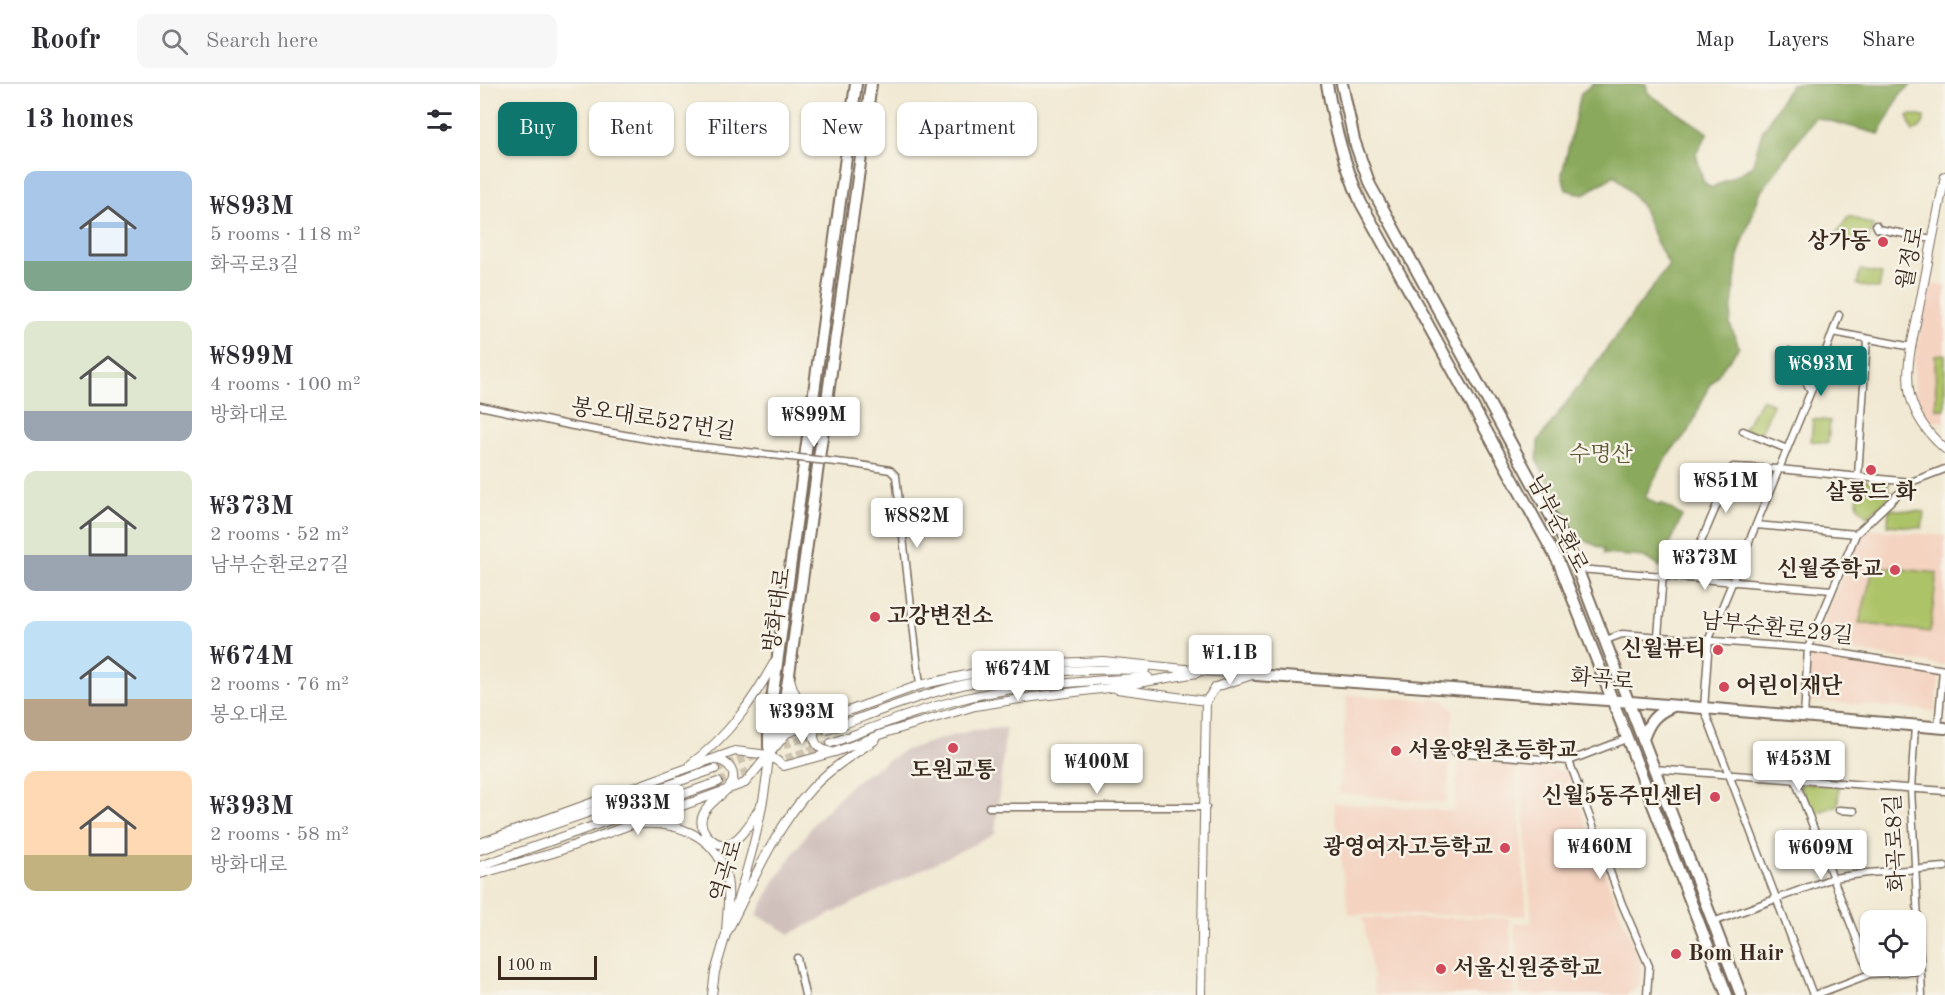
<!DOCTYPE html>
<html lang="en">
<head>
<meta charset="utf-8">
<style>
  body { margin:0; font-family:"Old Standard TT","Noto Serif KR",serif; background:#f7f7f7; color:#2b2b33; height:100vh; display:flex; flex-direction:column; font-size:22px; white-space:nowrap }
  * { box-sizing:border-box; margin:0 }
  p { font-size:20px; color:#7c7c81 }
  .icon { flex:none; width:33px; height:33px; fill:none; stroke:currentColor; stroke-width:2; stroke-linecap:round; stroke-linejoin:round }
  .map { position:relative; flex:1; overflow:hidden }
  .drawer { display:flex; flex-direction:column; background:#fff; width:480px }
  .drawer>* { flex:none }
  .top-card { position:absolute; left:18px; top:18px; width:570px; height:54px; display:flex; gap:12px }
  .controls { position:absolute; left:1380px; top:826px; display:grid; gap:12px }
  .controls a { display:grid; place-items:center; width:66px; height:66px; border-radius:12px; background:#fff; box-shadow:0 2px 4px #0004; font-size:30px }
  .scale { position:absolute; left:18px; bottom:15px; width:99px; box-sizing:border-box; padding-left:6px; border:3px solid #3b2a1e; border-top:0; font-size:16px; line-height:21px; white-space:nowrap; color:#3b2a1e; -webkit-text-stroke:4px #f7f3e8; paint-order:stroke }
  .price { position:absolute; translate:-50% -51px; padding:0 14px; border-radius:6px; background:#fff; color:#222; font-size:20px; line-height:39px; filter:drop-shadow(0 2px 3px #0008) }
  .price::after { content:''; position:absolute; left:50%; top:36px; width:18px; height:14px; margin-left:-9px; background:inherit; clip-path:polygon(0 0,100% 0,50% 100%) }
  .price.on { background:#0f766e; color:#fff }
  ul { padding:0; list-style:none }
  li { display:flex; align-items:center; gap:18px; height:150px; padding:0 24px }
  li span { display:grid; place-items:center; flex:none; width:168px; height:120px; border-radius:12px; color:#555 }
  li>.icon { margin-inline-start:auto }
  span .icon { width:72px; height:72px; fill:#fffc; stroke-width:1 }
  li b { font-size:26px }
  h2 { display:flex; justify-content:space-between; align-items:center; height:72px; padding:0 24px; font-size:26px }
  .chip { padding:0 21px; border-radius:12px; background:#fff; box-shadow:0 2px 4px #0004; font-size:21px; line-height:54px }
  .chip.on { background:#0f766e; color:#fff }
  header { display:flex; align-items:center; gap:36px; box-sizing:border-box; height:84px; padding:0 30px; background:#fff; border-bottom:2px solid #e1e1e2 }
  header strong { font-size:28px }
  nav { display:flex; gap:33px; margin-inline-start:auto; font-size:21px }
  .search { width:420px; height:54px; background:#f7f7f7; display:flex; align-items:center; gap:15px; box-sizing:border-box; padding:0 21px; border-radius:12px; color:#7c7c81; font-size:22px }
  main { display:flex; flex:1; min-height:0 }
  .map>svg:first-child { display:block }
  .built { fill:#f4d3c1 }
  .industrial { fill:#d0c0bc }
  .green { fill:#adc368; stroke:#747643; stroke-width:1.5 }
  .forest { fill:#8aa95c; stroke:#626a3d; stroke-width:1.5 }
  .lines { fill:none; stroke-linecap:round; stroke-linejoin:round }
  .tertiary-tunnel { stroke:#cdc3af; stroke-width:8; stroke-dasharray:8 4; stroke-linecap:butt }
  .minor-casing { stroke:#7b6d5d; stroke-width:9 }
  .tertiary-casing { stroke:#7b6d5d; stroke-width:10 }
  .primary-casing { stroke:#7b6d5d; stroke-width:14 }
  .minor { stroke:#fff; stroke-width:6 }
  .tertiary { stroke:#fff; stroke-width:8 }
  .primary { stroke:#fff; stroke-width:10 }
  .minor-bridge-casing { stroke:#7b6d5d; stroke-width:9; stroke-linecap:butt }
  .minor-bridge { stroke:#fff; stroke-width:6 }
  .poi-dot { fill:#d1495b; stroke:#f7f3e8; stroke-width:2 }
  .labels { text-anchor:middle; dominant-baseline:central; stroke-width:5; stroke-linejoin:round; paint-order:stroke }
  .poi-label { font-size:22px; font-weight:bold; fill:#3b2a1e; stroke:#f7f3e8; text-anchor:end }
  .street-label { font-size:22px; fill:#3b2a1e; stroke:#f7f3e8 }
  .park-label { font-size:22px; fill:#5d5834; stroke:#f7f3e8 }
</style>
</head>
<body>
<header>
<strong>Roofr</strong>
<div class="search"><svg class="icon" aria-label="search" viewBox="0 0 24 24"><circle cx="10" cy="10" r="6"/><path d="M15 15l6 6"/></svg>Search here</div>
<nav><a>Map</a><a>Layers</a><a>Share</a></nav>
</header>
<main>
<section class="drawer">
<h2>13 homes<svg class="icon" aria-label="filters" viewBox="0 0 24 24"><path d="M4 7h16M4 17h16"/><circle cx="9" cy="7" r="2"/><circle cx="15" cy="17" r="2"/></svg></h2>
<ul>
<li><span style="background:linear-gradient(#a9c7e8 75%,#7fa58c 0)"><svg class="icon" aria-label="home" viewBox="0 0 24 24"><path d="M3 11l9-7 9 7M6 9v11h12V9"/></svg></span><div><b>₩893M</b><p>5 rooms · 118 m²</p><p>화곡로3길</p></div></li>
<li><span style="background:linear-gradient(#dfe7d0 75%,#9aa5b1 0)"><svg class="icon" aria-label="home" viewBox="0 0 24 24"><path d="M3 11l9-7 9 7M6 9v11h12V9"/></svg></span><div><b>₩899M</b><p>4 rooms · 100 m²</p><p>방화대로</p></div></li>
<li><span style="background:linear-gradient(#dfe7d0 70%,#9aa5b1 0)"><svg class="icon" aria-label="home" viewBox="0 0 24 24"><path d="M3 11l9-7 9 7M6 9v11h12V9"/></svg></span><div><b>₩373M</b><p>2 rooms · 52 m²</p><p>남부순환로27길</p></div></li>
<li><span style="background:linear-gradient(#bfe0f5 65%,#b9a48a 0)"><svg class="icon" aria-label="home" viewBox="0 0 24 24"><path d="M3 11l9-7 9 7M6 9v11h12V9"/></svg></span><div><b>₩674M</b><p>2 rooms · 76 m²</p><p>봉오대로</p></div></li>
<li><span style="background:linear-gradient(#ffd9b3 70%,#c2b280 0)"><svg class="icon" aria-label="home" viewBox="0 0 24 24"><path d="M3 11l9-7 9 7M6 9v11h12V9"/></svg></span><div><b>₩393M</b><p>2 rooms · 58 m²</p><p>방화대로</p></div></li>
</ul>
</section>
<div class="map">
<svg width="1465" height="911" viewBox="0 0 1465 911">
  <rect width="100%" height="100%" fill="#f7f3e8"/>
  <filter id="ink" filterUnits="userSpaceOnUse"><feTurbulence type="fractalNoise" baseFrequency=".0167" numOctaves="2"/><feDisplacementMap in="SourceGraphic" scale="12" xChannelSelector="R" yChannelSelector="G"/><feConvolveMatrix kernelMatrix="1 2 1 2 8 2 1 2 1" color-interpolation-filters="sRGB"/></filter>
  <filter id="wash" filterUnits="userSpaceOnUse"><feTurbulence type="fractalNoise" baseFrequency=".008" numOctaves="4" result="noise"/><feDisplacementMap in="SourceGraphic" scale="24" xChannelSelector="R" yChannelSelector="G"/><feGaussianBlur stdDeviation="1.35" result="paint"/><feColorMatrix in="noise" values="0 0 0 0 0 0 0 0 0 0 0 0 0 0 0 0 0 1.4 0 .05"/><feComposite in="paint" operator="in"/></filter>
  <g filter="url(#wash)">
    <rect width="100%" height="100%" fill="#f1e9d3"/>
    <path class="built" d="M1450,200L1465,202V337L1450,338L1442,327L1435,308L1434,279Z
      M1387,445L1465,452V582L1338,561L1336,557L1378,453Z
      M1336,570L1459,589L1456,627L1327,616L1330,574Z
      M867,611L966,617L973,626L967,716L963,719L859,709Z
      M979,675L1035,680L1047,832L869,830L853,719L974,727Z
      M1040,682L1087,687L1137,822L1162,882L1159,901L1146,911H1040L1034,839H1052Z
      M883,834H1029L1035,911H898L895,909Z"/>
    <path class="industrial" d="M526,644L515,750L310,850L277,831L293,800L334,739L374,698L423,667L457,656L493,646Z"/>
    <path class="green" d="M1432,31L1444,33C1445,41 1439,44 1433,48L1427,32Z
      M1369,132L1394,142L1385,162L1356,150Z
      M1380,186L1402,190L1399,205L1377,201Z
      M1465,270V325H1456L1455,271Z
      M1282,315L1293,320L1280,351L1264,345Z
      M1333,335L1350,337L1348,359L1331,357Z
      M1379,396L1409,398L1408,408H1415L1387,433L1377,421Z
      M1409,425L1444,428L1442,444L1408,441Z
      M1394,482L1457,489L1450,548L1379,539Z
      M1319,699L1359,702L1358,721L1331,731Z"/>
    <path class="forest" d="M1113,0H1166L1168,9L1228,49L1216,70L1223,97L1231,104L1272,83L1282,48L1311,0H1432L1420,11L1399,50L1335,33L1280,109L1258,172L1250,240L1259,263L1229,302L1209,347L1189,369L1165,413L1179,422L1181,419L1202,432L1180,483L1164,473L1124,470V465L1098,454L1057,377L1058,357L1189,181L1176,157L1162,122L1135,91L1103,111L1086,106L1082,90L1101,9Z"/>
  </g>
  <g filter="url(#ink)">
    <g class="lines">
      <path class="tertiary-tunnel" d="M292,665L347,646
        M235,685L278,670
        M238,698L351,659"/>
      <g class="minor-casing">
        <path id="minor" d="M1396,141L1398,145L1452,155
          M1353,248L1432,263
          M1309,267L1331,307
          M0,322L93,342L190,359L292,371
          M1263,347L1307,365
          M374,380L410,386L416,392L440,601
          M1378,392L1387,255
          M1276,441L1376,450
          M1099,485L1352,506
          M1206,493L1253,383L1299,385L1431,398
          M1178,552L1183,492
          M1126,556L1142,550L1328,564L1465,586
          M1324,633L1328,564L1376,450L1431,398L1465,385
          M1435,642L1431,705L1442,911
          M1458,644L1463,586
          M974,668L1089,677L1146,655
          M1089,677L1142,820L1169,882L1167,911
          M1174,685L1465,707
          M1315,696L1390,890
          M509,723H726
          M1359,726L1374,727
          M1233,838L1353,794L1388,789L1465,783
          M317,874L325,911
          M1333,911L1224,625L1229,555L1331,307L1359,231
          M1335,911L1390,890L1441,887"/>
      </g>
      <g class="tertiary-casing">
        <path id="tertiary" d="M1465,92C1456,136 1448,180 1439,224C1434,252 1424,283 1430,311C1435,332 1449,351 1465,365
          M722,587L776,591
          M310,595C317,623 330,630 358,627
          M637,605L726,617
          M341,638C328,650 334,665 351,668
          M347,646C398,628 448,607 500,597C554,587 610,584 665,586
          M351,659C395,643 440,625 486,614C545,600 608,598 668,593
          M235,676C248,676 259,690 250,702C239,716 209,729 227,751C250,779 272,737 281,721
          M211,680C249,651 272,618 295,577
          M162,740C196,738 233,751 245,787C251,805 247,829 246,848
          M0,759L255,667L289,671L304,682L355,668L408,648L495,622L553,613L629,604L717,589
          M0,766L235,685
          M0,782L238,698
          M0,790L73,769L265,699L307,649L440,601L500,588L554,580L623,577L726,587
          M254,827C271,775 284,727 289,672
          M246,850C272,800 294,745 332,704C350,685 372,671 394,657
          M232,911L235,888L247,847
          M721,911L726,617L736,603L769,592"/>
      </g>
      <g class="primary-casing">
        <path id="primary" d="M847,0C854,42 864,80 881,119L1079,479L1247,911
          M862,0L874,56L890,101L1092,471L1261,911
          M776,591L1127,616L1465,644
          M1163,655C1169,638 1175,630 1191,623
          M289,663V638L376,0
          M289,671L301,637L309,590L391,0"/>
      </g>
      <use href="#minor" class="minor"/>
      <use href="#tertiary" class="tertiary"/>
      <use href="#primary" class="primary"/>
      <g class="minor-bridge-casing">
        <path id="minor-bridge" d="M292,371L374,380"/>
      </g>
      <use href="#minor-bridge" class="minor-bridge"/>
    </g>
  </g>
  <g class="poi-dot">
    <circle cx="1403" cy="158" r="6"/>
    <circle cx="1391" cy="386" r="6"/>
    <circle cx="1415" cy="486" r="6"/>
    <circle cx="395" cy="533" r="6"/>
    <circle cx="1238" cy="566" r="6"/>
    <circle cx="1244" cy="603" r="6"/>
    <circle cx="473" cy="664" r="6"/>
    <circle cx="916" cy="667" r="6"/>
    <circle cx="1235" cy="713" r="6"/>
    <circle cx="1025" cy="764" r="6"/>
    <circle cx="1196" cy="870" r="6"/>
    <circle cx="961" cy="885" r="6"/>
  </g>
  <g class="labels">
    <g class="poi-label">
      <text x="1391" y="158">상가동</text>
      <text x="1391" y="409" text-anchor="middle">살롱드 화</text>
      <text x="1403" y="486">신월중학교</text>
      <text x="407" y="533" text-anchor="start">고강변전소</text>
      <text x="1226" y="566">신월뷰티</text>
      <text x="1256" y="603" text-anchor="start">어린이재단</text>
      <text x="928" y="667" text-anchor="start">서울양원초등학교</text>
      <text x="473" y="687" text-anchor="middle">도원교통</text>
      <text x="1223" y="713">신월5동주민센터</text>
      <text x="1013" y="764">광영여자고등학교</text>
      <text x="1208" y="870" text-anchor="start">Bom Hair</text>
      <text x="973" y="885" text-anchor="start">서울신원중학교</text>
    </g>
    <g class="street-label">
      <text transform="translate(1431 174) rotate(-79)">월정로</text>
      <text transform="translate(173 336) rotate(9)">봉오대로527번길</text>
      <text transform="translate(1077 440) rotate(63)">남부순환로</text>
      <text transform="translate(298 526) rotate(-82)">방화대로</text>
      <text transform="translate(1297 545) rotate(6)">남부순환로29길</text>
      <text transform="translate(1122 596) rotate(5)">화곡로</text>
      <text transform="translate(1416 759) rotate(-93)">화곡로8길</text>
      <text transform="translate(247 787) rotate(-73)">역곡로</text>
    </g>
    <g class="park-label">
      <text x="1121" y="371">수명산</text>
    </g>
  </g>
</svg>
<div class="controls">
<a><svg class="icon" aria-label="locate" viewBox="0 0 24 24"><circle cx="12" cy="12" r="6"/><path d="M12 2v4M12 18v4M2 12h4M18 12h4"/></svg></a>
</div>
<div class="scale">100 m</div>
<b class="price on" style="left:1341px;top:313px">₩893M</b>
<b class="price" style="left:334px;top:364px">₩899M</b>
<b class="price" style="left:1246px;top:430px">₩851M</b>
<b class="price" style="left:437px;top:465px">₩882M</b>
<b class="price" style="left:1225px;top:507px">₩373M</b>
<b class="price" style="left:750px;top:602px">₩1.1B</b>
<b class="price" style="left:538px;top:618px">₩674M</b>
<b class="price" style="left:322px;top:661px">₩393M</b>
<b class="price" style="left:1319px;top:708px">₩453M</b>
<b class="price" style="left:617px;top:711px">₩400M</b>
<b class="price" style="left:158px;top:752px">₩933M</b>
<b class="price" style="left:1120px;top:796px">₩460M</b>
<b class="price" style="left:1341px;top:797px">₩609M</b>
<div class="top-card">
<a class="chip on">Buy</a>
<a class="chip">Rent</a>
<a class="chip">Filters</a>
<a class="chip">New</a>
<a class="chip">Apartment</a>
</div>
</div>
</main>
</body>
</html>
